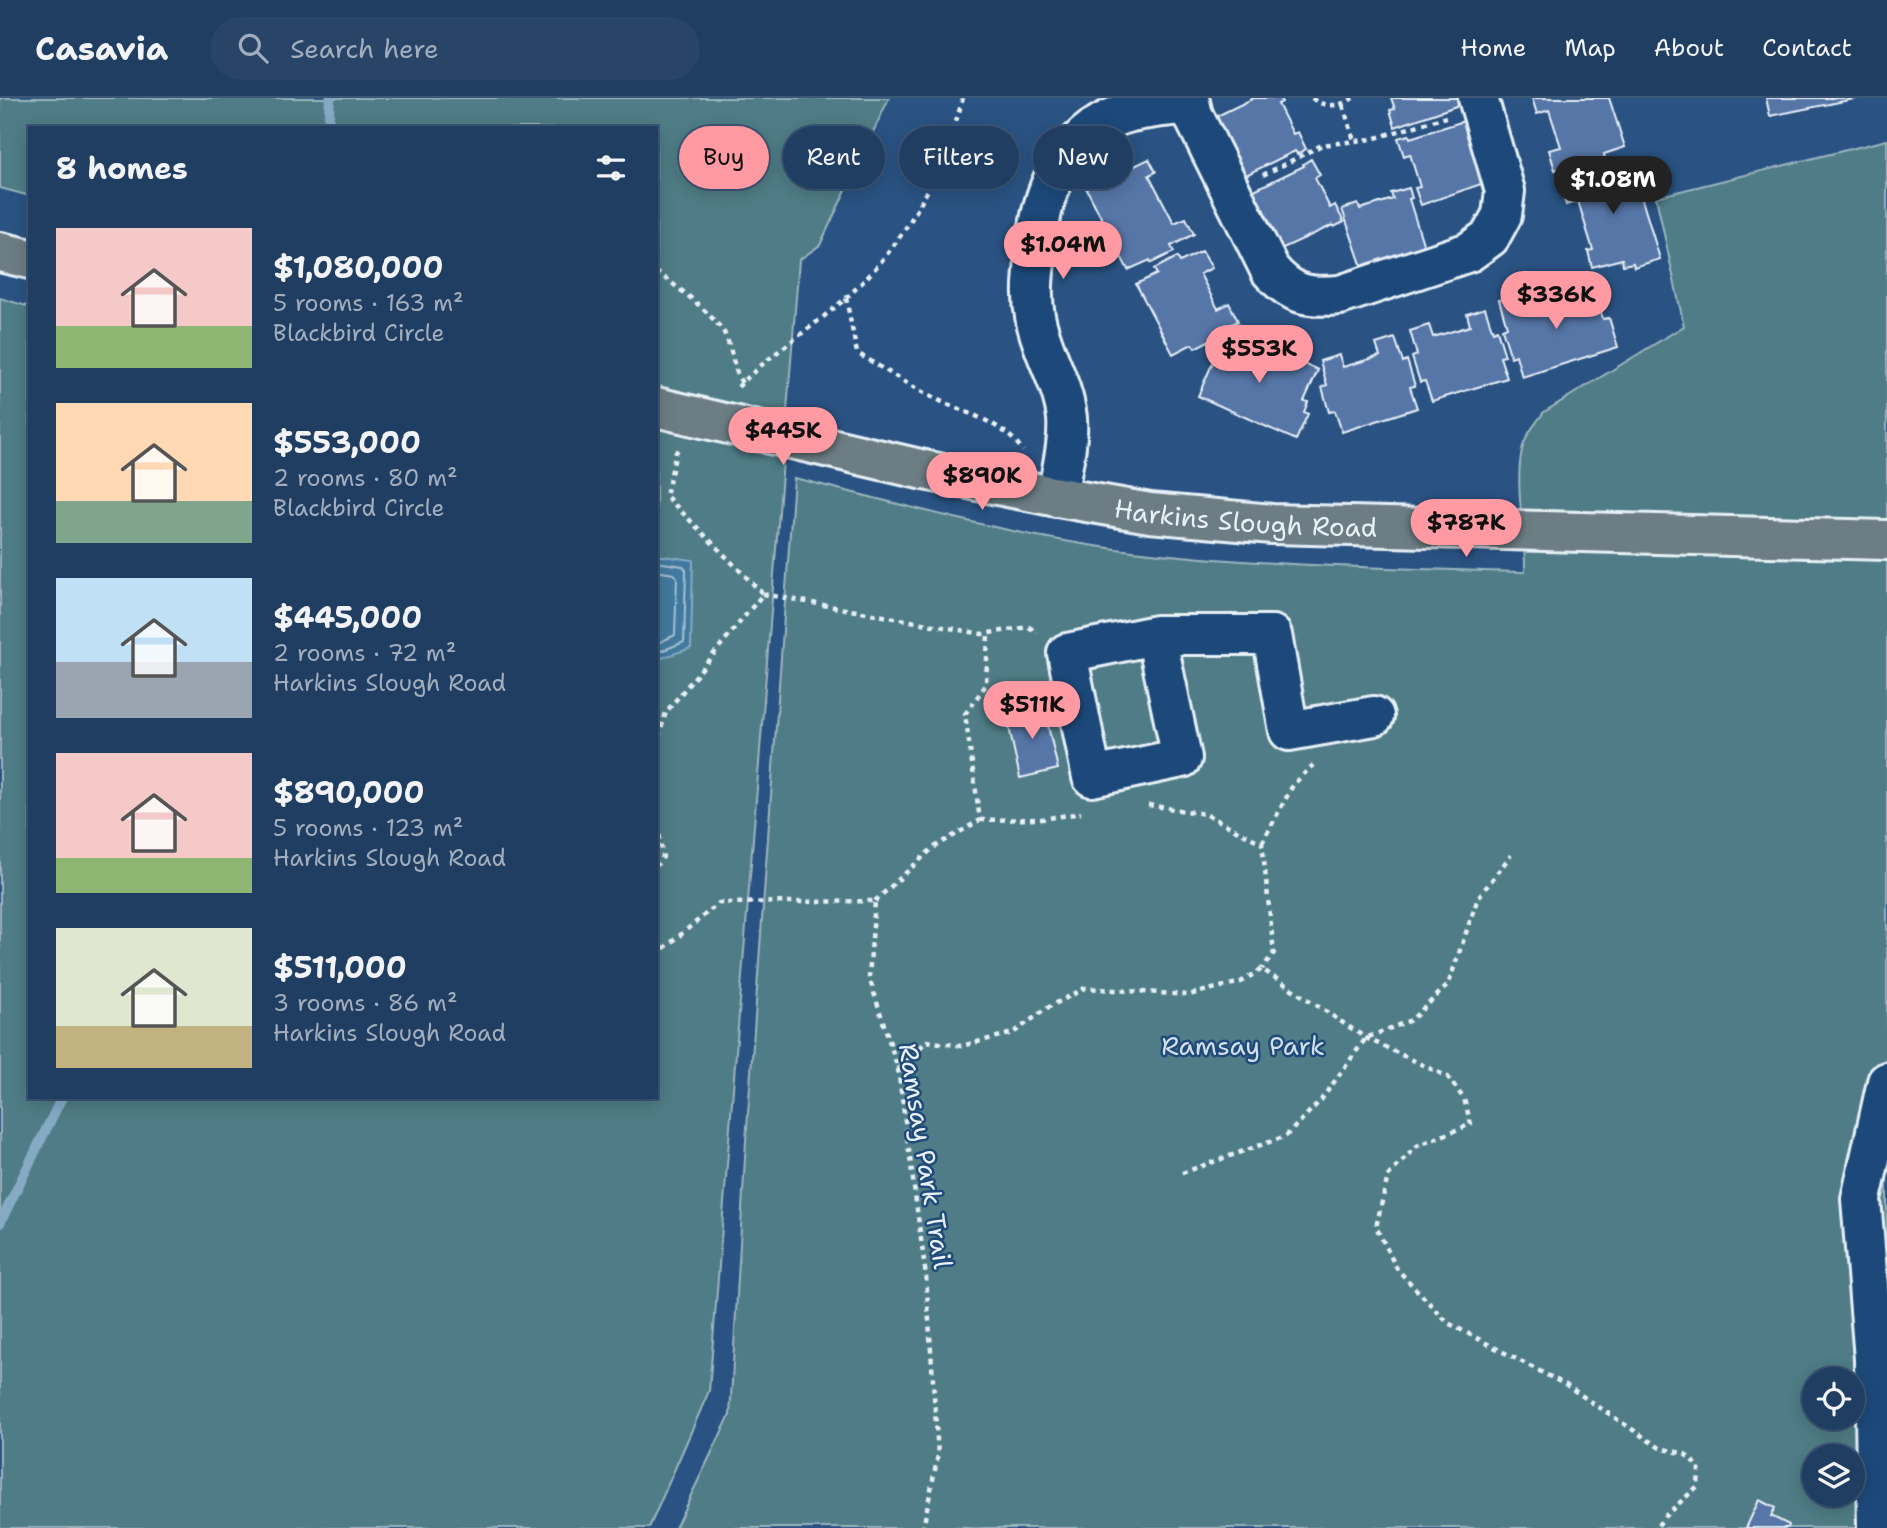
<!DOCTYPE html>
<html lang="en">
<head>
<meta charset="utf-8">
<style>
  body { margin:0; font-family:"Shantell Sans",sans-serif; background:#284568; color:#f1f3f6; height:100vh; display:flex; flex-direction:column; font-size:26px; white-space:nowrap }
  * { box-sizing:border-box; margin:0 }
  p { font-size:23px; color:#a2aebe }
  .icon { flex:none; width:38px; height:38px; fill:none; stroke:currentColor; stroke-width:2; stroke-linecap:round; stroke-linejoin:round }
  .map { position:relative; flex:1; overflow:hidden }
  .drawer { position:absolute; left:28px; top:28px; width:630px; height:973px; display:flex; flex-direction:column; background:#203e62; border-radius:0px; box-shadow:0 4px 18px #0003,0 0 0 2px #3d5777 }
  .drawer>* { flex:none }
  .guide { position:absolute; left:679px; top:28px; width:665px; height:63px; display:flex; gap:14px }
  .controls { position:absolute; left:1802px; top:1269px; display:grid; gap:14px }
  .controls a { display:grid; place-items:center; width:63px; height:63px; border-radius:50%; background:#203e62; box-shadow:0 4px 18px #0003,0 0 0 2px #3d5777; font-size:35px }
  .price { position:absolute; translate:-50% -60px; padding:0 16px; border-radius:24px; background:#ff9aa2; color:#111; font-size:23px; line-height:46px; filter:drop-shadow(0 2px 4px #0008) }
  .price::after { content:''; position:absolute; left:50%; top:42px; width:21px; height:16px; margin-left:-10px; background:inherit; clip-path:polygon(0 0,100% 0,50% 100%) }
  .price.active { background:#222; color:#fff }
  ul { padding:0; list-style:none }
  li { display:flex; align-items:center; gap:21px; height:175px; padding:0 28px }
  li span { display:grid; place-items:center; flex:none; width:196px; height:140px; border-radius:0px; color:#555 }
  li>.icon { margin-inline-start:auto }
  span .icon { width:84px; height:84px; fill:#fffc; stroke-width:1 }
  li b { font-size:30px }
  h2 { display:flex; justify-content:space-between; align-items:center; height:84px; padding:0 28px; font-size:30px }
  .chip { padding:0 24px; border-radius:32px; background:#203e62; box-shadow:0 4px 18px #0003,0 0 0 2px #3d5777; font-size:24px; line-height:63px }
  .chip.active { background:#ff9aa2; color:#111 }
  header { display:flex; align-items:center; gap:42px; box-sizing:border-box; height:98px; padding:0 35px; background:#203e62; border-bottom:2px solid #3d5777 }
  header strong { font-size:33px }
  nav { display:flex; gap:38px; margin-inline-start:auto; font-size:24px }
  .search { width:490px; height:63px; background:#284568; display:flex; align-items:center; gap:18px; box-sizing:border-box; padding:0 24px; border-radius:38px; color:#a2aebe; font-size:26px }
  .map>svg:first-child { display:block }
  .green { fill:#4f7c86; stroke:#9cb6bf; stroke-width:2; fill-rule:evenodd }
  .water { fill:#437a9f; stroke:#85aac3; stroke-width:2 }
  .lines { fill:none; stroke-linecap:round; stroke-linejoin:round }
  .shore { stroke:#a6c1d4; stroke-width:2 }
  .stream { stroke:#85aac3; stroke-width:10 }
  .building { fill:#5776a7; stroke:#e8f1f8; stroke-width:2 }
  .minor-casing { stroke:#e8f1f8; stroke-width:44 }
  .major-casing { stroke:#e8f1f8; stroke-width:44 }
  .path { stroke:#e8f1f8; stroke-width:4.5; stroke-dasharray:5 5; stroke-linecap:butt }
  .minor { stroke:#1f4a7a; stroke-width:38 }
  .major { stroke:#6c7e84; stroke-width:38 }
  .major-bridge-casing { stroke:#e8f1f8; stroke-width:44; stroke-linecap:butt }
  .major-bridge { stroke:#6c7e84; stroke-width:38 }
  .labels { text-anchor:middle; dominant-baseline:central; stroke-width:5; stroke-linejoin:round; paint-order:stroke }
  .street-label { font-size:26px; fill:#e8f1f8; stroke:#1f4a7a }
  .park-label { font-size:26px; fill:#d1dfe7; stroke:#1f4a7a }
</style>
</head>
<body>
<header>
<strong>Casavia</strong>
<div class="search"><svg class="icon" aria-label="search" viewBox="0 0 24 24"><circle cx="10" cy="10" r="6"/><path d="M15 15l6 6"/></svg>Search here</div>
<nav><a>Home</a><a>Map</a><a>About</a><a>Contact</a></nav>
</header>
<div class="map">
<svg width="1887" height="1430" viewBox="0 0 1887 1430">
  <rect width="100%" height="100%" fill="#2a5383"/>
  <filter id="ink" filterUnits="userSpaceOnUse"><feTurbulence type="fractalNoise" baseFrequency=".0143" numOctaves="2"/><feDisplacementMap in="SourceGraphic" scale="14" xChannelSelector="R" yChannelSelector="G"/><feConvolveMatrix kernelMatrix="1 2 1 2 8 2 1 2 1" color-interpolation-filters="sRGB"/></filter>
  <g filter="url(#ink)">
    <path class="green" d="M0,0H889L820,147L799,162L709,1293L649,1430H0V200L30,209V999H656V30H30V98L0,90Z
      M1887,42V1430H675L730,1317L746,1043L794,380C901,406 1008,437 1116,451C1252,468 1389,470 1525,474C1526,437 1514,388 1522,352C1525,338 1535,326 1544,314L1684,228L1656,99ZM1815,1281H1853V1320H1815ZM1815,1358H1853V1396H1815Z"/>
    <path class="water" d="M656,457L693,462L691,550L656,562Z"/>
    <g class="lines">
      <path class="shore" d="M656,464L683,468L686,472L684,544L656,555
        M656,473L674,476L677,479L675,537L656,546"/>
      <path class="stream" d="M328,30L330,0
        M0,1125L62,999"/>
    </g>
    <path class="building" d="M1254,0H1281L1282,4L1278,6L1293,36L1298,34L1306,51L1297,56L1295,53L1244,78L1215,19Z
      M1391,0H1457L1459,7L1395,29L1390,12L1395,11Z
      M1532,0H1609L1625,49L1604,56L1605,62L1580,70L1579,64L1555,72L1549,52L1561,49L1549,12L1537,16Z
      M1766,0H1859L1770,18Z
      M1464,23L1484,85L1421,107L1415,90L1420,89L1410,56L1404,58L1398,40L1409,37L1410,40Z
      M1149,61L1156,74L1149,77L1174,125L1186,120L1194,136L1171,148L1174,154L1151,165L1150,162L1128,172L1083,84L1112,68L1114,73L1122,69L1124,73Z
      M1311,61L1320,77L1315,80L1330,110L1335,107L1344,124L1334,129L1333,127L1281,151L1252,93L1304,68L1303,66Z
      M1631,65L1660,161L1634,169L1633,165L1623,167L1622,161L1592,169L1588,153L1593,152L1578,103L1566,107L1560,86L1584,79L1582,75L1608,67L1610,71Z
      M1409,90L1412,100L1409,101L1426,155L1364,175L1342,111L1358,106L1360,111L1393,101L1391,95Z
      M1202,153L1212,170L1200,176L1218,211L1229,205L1238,223L1216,234L1218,238L1195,250L1192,246L1173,256L1136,186L1157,176L1154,171L1177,159L1180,164Z
      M1586,183L1595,212L1600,210L1603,221L1609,220L1618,249L1522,279L1516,257L1511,259L1502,231L1507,229L1499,202L1517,197L1522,211L1573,195L1570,188Z
      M1485,210L1493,234L1497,232L1505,258L1500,259L1507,280L1432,303L1425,283L1420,284L1412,259L1417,257L1410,233L1429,227L1433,239L1470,228L1467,216Z
      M1238,226L1258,235L1252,250L1297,271L1300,264L1318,272L1304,303L1308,304L1304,314L1308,316L1296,342L1198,298L1220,248L1227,251Z
      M1395,240L1403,264L1407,262L1415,288L1410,289L1417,310L1342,334L1335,313L1329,314L1322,289L1327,287L1320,263L1339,257L1343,269L1380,258L1376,246Z
      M1043,606L1058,671L1020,680L1006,615Z
      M1759,1402L1775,1410L1771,1418L1789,1427L1788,1430H1746Z"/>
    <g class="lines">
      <g class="minor-casing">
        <path id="minor" d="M1189,0L1193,17L1270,172C1291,197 1308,200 1340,197L1469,154L1490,139L1502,117L1505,93L1478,0
          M1057,399C1061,373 1069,346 1067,320C1063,284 1041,253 1035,218C1030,193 1035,168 1037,143C1043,86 1070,29 1131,14C1150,10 1170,8 1189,6
          M1156,537L1067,555L1092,679L1182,660L1156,537H1272L1289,633L1374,618
          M1877,1430L1874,1261L1861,1101L1887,984"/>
      </g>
      <g class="major-casing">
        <g id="major">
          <path d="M0,154L30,161"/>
          <path id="s1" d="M924,372L1052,398L1150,415L1272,426L1887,442"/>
        </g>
      </g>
      <path class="path" d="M1312,0C1324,10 1341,9 1353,0
        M1343,7L1354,42
        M1263,77L1322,47L1372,41L1446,19
        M656,174C677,188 709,213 723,233C732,247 732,269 742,285
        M846,200L857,255C883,270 909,288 936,301C966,316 1003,323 1023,353
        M738,289C770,256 811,231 846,200C905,147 942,76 963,0
        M763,496L982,536L1029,529L1037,535
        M656,649L666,614L763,496L666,398L676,354L679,351
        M1148,707L1205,716L1262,745L1274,855L1262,871
        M656,717L663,759L656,768
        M980,722L1042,721L1081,715
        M1262,745L1293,687L1313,667
        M875,803L933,750L980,722L965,616L986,587L988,535
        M656,857L719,805L875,803L869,879L898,971L926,1178L938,1357L923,1430
        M898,971L927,943L961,948L1013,935L1049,909L1085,890L1188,897L1241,884L1262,871L1366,940L1448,979L1464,1001L1471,1026L1417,1048L1388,1078L1376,1129L1397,1171L1448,1225L1566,1287L1660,1350L1685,1356L1699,1369L1698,1388L1665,1418L1656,1430
        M1182,1075L1286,1038L1321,1002L1366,940L1411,922L1448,887L1478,800L1511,757"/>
      <use href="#minor" class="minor"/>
      <use href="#major" class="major"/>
      <g class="major-bridge-casing">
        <path id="major-bridge" d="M656,309L924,372"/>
      </g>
      <use href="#major-bridge" class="major-bridge"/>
    </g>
  </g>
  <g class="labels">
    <g class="street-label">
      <text stroke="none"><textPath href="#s1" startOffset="326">Harkins Slough Road</textPath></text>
      <text transform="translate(926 1058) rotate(81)">Ramsay Park Trail</text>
    </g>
    <g class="park-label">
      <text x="1243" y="947">Ramsay Park</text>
    </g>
  </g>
</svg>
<div class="controls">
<a><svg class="icon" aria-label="locate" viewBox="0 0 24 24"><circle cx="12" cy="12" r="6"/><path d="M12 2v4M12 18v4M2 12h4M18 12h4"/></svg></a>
<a><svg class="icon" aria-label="layers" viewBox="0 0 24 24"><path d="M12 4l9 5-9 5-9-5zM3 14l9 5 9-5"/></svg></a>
</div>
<b class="price active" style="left:1613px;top:118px">$1.08M</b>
<b class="price" style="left:1063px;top:183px">$1.04M</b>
<b class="price" style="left:1556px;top:233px">$336K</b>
<b class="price" style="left:1259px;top:287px">$553K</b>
<b class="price" style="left:783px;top:369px">$445K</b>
<b class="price" style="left:982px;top:414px">$890K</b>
<b class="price" style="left:1466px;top:461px">$787K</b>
<b class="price" style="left:1032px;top:643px">$511K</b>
<div class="guide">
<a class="chip active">Buy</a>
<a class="chip">Rent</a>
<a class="chip">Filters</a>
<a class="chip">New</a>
</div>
<section class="drawer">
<h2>8 homes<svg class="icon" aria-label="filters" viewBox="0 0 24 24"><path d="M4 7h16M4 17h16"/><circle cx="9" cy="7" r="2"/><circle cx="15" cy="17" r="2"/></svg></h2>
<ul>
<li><span style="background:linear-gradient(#f6c9c9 70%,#8fb573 0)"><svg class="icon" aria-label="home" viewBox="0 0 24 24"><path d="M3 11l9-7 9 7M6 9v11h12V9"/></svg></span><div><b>$1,080,000</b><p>5 rooms · 163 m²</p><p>Blackbird Circle</p></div></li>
<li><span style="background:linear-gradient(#ffd9b3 70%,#7fa58c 0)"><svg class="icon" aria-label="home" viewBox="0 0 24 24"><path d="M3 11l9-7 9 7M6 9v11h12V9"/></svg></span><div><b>$553,000</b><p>2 rooms · 80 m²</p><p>Blackbird Circle</p></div></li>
<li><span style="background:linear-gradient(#bfe0f5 60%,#9aa5b1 0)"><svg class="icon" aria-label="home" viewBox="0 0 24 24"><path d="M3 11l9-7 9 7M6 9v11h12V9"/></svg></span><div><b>$445,000</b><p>2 rooms · 72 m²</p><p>Harkins Slough Road</p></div></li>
<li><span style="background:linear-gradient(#f6c9c9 75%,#8fb573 0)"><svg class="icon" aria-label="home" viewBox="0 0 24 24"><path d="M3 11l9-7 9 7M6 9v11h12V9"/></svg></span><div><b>$890,000</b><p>5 rooms · 123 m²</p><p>Harkins Slough Road</p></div></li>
<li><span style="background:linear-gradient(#dfe7d0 70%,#c2b280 0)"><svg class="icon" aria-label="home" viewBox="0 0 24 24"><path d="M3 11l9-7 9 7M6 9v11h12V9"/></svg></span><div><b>$511,000</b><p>3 rooms · 86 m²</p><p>Harkins Slough Road</p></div></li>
</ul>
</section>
</div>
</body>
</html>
